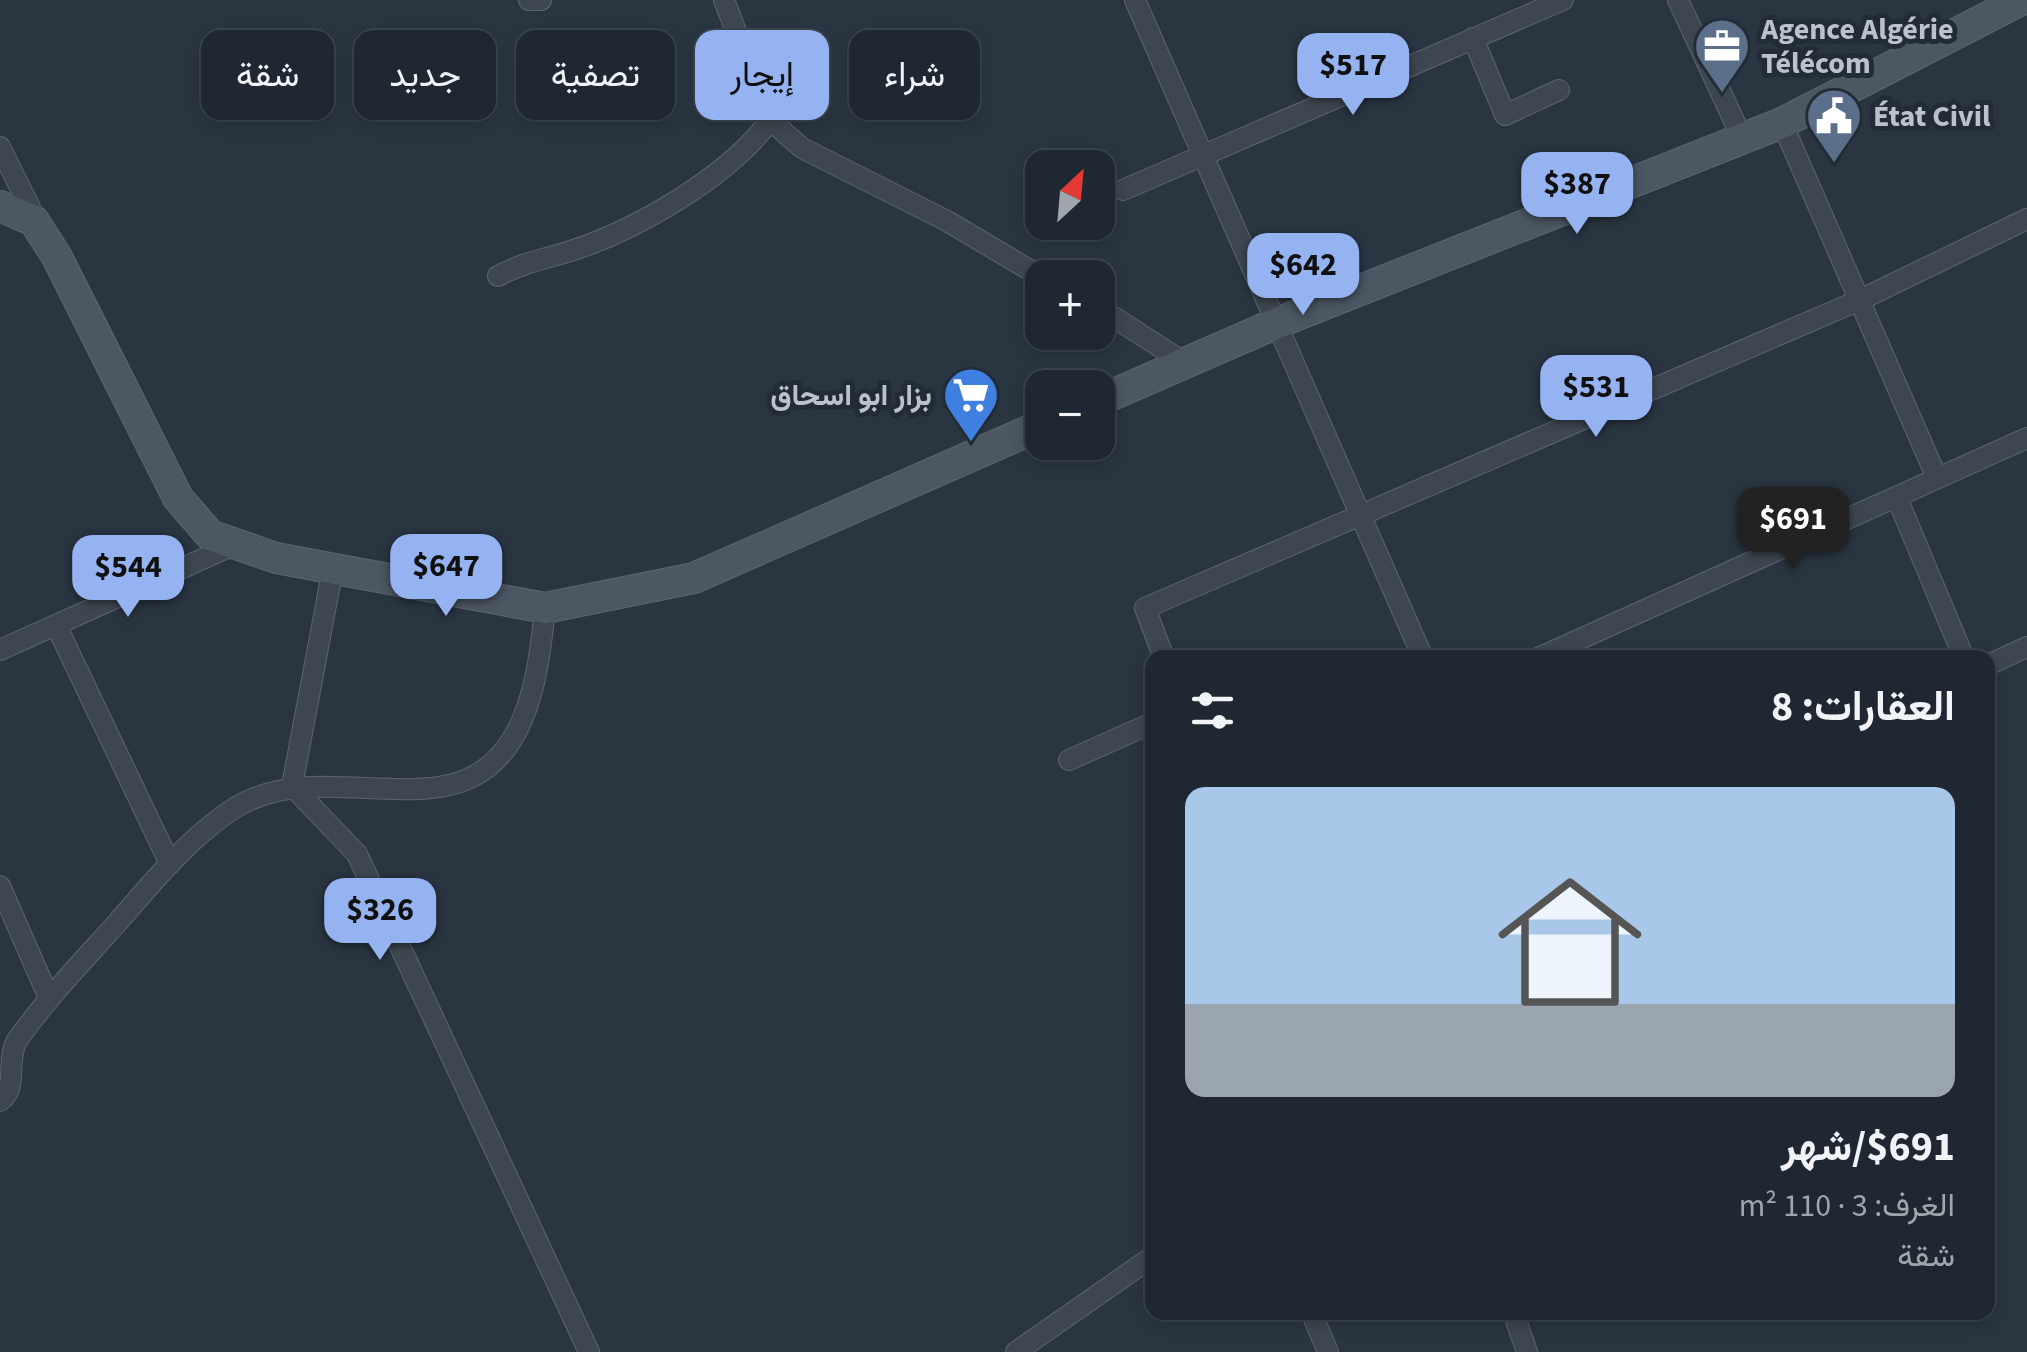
<!DOCTYPE html>
<html lang="ar">
<head>
<meta charset="utf-8">
<style>
  body { margin:0; font-family:"Source Sans 3",Vazirmatn,sans-serif; background:#2c343e; color:#f1f3f6; direction:rtl; height:100vh; display:flex; flex-direction:column; font-size:38px; white-space:nowrap }
  * { box-sizing:border-box; margin:0 }
  p { font-size:32px; color:#a1a6ac }
  .icon { flex:none; width:55px; height:55px; fill:none; stroke:currentColor; stroke-width:2; stroke-linecap:round; stroke-linejoin:round }
  .map { position:relative; flex:1; overflow:hidden; direction:ltr }
  .panel { position:absolute; left:1145px; top:650px; width:850px; height:670px; display:flex; flex-direction:column; background:#1f2832; border-radius:20px; box-shadow:0 5px 15px #0003,0 0 0 2px #3c444d; direction:rtl }
  .panel>* { flex:none }
  .banner { position:absolute; left:30px; top:30px; width:950px; height:90px; direction:rtl; display:flex; gap:20px }
  .needle { width:65px; rotate:26deg }
  .fabs { position:absolute; left:1025px; top:150px; display:grid; gap:20px }
  .fabs a { display:grid; place-items:center; width:90px; height:90px; border-radius:20px; background:#1f2832; box-shadow:0 5px 15px #0003,0 0 0 2px #3c444d; font-size:50px }
  .price { position:absolute; translate:-50% -85px; padding:0 22px; border-radius:20px; background:#95b2f1; color:#111; font-size:32px; line-height:65px; filter:drop-shadow(0 2px 5px #0008) }
  .price::after { content:''; position:absolute; left:50%; top:60px; width:30px; height:22px; margin-left:-15px; background:inherit; clip-path:polygon(0 0,100% 0,50% 100%) }
  .price.current { background:#222; color:#fff }
  ul { padding:0; list-style:none }
  li { display:grid; align-content:center; gap:20px; height:530px; padding:0 40px }
  li+li { border-top:2px solid #3c444d }
  li span { display:grid; place-items:center; height:310px; border-radius:20px; color:#555 }
  li>.icon { margin-inline-start:auto }
  span .icon { width:180px; height:180px; fill:#fffc; stroke-width:1 }
  li b { font-size:42px }
  h2 { display:flex; justify-content:space-between; align-items:center; height:120px; padding:0 40px; font-size:42px }
  .chip { padding:0 35px; border-radius:20px; background:#1f2832; box-shadow:0 5px 15px #0003,0 0 0 2px #3c444d; font-size:35px; line-height:90px }
  .chip.current { background:#95b2f1; color:#111 }
  .map>svg:first-child { display:block }
  .lines { fill:none; stroke-linecap:round; stroke-linejoin:round }
  .street-casing { stroke:#5c656f; stroke-width:22 }
  .secondary-casing { stroke:#5c656f; stroke-width:32 }
  .street { stroke:#3e4751; stroke-width:20 }
  .secondary { stroke:#4c5764; stroke-width:30 }
  .labels { text-anchor:middle; dominant-baseline:central; stroke-width:10; stroke-linejoin:round; paint-order:stroke }
  .poi-label { font-size:30px; font-weight:bold; fill:#bbc2cb; stroke:#222c37; text-anchor:start }
</style>
</head>
<body>
<div class="map">
<svg width="2027" height="1352" viewBox="0 0 2027 1352">
  <rect width="100%" height="100%" fill="#293642"/>
  <g class="lines">
    <g class="street-casing">
      <path id="street" d="M529,0H541
        M724,0L770,120L802,148L947,221L1043,278
        M1135,0L1423,658
        M1678,0L1743,140
        M1473,38L1505,115L1559,90
        M1782,123L1937,478
        M0,147L39,226
        M1123,190L1563,0
        M498,276C520,264 540,260 564,253C632,233 729,177 770,120
        M1098,307L1185,363
        M1897,498L1964,658
        M333,568L292,786L357,854L589,1352
        M56,625L170,864
        M0,650L236,544
        M1164,658L1145,608L1862,299L2027,219
        M1538,658L2027,438
        M1988,665L2027,647
        M1069,760L1152,723
        M0,886L49,998
        M0,1101C19,1089 5,1057 18,1039C48,997 83,961 117,923C152,883 186,841 230,811C261,790 296,786 332,787C366,787 405,792 439,787C527,775 538,678 545,608
        M1311,1312L1328,1352
        M1513,1312L1527,1352
        M1016,1352L1152,1257"/>
    </g>
    <g class="secondary-casing">
      <path id="secondary" d="M0,206L34,221L57,257L178,498L210,535L276,558L545,608L694,578L1042,425
        M1098,401L1277,323L1782,123L2021,0"/>
    </g>
    <use href="#street" class="street"/>
    <use href="#secondary" class="secondary"/>
  </g>
  <defs>
    <g id="office-pin" transform="scale(2.875)"><path d="M0 17L-7.5 6A9.5 9.5 0 1 1 7.5 6Z" fill="#5c6f8a" stroke="#222c37"/><path d="M-6-3h4V-5.5h4V-3h4V5H-6ZM-1-4.5V-3h2v-1.5ZM-6 0V1H6V0Z" fill="#fff"/></g>
    <g id="civic-pin" transform="scale(2.875)"><path d="M0 17L-7.5 6A9.5 9.5 0 1 1 7.5 6Z" fill="#5c6f8a" stroke="#222c37"/><path d="M-.6-6.5H3V-4.5H.6V-3L4-1V1h2V6H-6V1h2V-1L-.6-3ZM-1.2 2.5V6h2.4V2.5Z" fill="#fff"/></g>
    <g id="supermarket-pin" transform="scale(2.875)"><path d="M0 17L-7.5 6A9.5 9.5 0 1 1 7.5 6Z" fill="#3f7fe0" stroke="#222c37"/><path d="M-6-5.5h2.5l.6 2H6L4.5 2H-2.5L-4.4-4H-6ZM-1.5 3.2a1.3 1.3 0 1 0 .1 0ZM3 3.2a1.3 1.3 0 1 0 .1 0Z" fill="#fff"/></g>
  </defs>
  <g fill-rule="evenodd">
    <use href="#office-pin" x="1722" y="46"/>
    <use href="#civic-pin" x="1834" y="116"/>
    <use href="#supermarket-pin" x="971" y="395"/>
  </g>
  <g class="labels">
    <g class="poi-label">
      <text x="1761" y="29">Agence Algérie<tspan x="1761" dy="34">Télécom</tspan></text>
      <text x="1873" y="116">État Civil</text>
      <text x="932" y="395" text-anchor="end">بزار ابو اسحاق</text>
    </g>
  </g>
</svg>
<div class="fabs">
<a><svg class="needle" viewBox="-14 -14 28 28"><path d="M0-13l5 13h-10z" fill="#e53935"/><path d="M0 13l5-13h-10z" fill="#a1a6ac"/></svg></a>
<a>+</a>
<a>−</a>
</div>
<b class="price" style="left:1353px;top:118px">$517</b>
<b class="price" style="left:1577px;top:237px">$387</b>
<b class="price" style="left:1303px;top:318px">$642</b>
<b class="price" style="left:1596px;top:440px">$531</b>
<b class="price current" style="left:1793px;top:572px">$691</b>
<b class="price" style="left:446px;top:619px">$647</b>
<b class="price" style="left:128px;top:620px">$544</b>
<b class="price" style="left:380px;top:963px">$326</b>
<div class="banner">
<a class="chip">شراء</a>
<a class="chip current">إيجار</a>
<a class="chip">تصفية</a>
<a class="chip">جديد</a>
<a class="chip">شقة</a>
</div>
<section class="panel">
<h2>العقارات: 8<svg class="icon" aria-label="filters" viewBox="0 0 24 24"><path d="M4 7h16M4 17h16"/><circle cx="9" cy="7" r="2"/><circle cx="15" cy="17" r="2"/></svg></h2>
<ul>
<li><span style="background:linear-gradient(#a9c7e8 70%,#9aa5b1 0)"><svg class="icon" aria-label="home" viewBox="0 0 24 24"><path d="M3 11l9-7 9 7M6 9v11h12V9"/></svg></span><div><b>$691/شهر</b><p>الغرف: 3 · 110 m²</p><p>شقة</p></div></li>
</ul>
</section>
</div>
</body>
</html>
